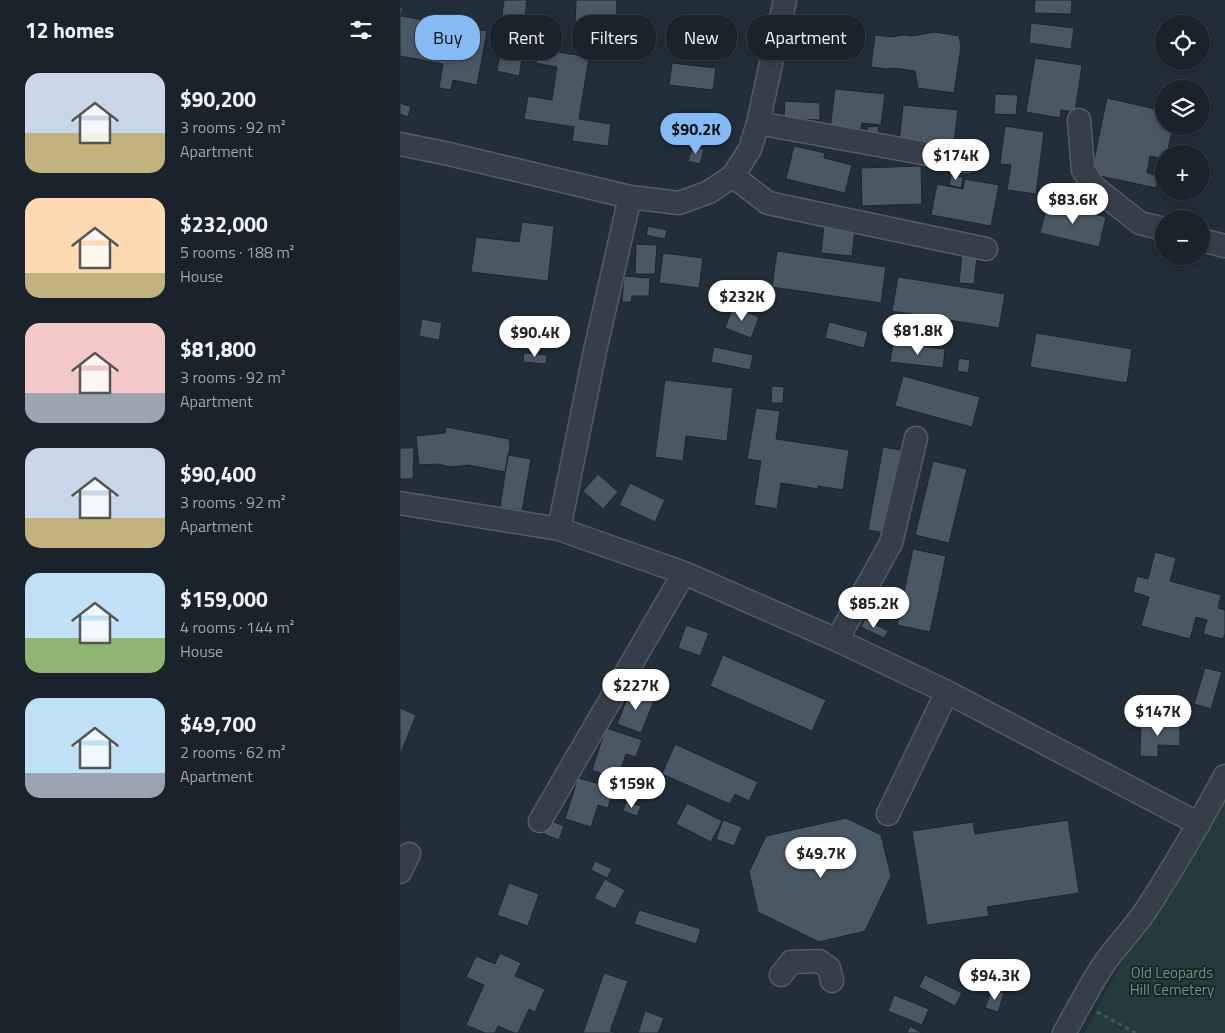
<!DOCTYPE html>
<html lang="en">
<head>
<meta charset="utf-8">
<style>
  body { margin:0; font-family:"Titillium Web",sans-serif; background:#272f37; color:#f1f3f6; height:100vh; display:flex; flex-direction:column; font-size:19px; white-space:nowrap }
  * { box-sizing:border-box; margin:0 }
  p { font-size:16px; color:#9fa4a9 }
  .icon { flex:none; width:28px; height:28px; fill:none; stroke:currentColor; stroke-width:2; stroke-linecap:round; stroke-linejoin:round }
  .map { position:relative; flex:1; overflow:hidden }
  .side { display:flex; flex-direction:column; background:#1a222b; width:400px }
  .side>* { flex:none }
  .hud { position:absolute; left:15px; top:15px; width:475px; height:45px; display:flex; gap:10px }
  .fabs { position:absolute; left:755px; top:15px; display:grid; gap:10px }
  .fabs a { display:grid; place-items:center; width:55px; height:55px; border-radius:50%; background:#1a222b; box-shadow:0 2px 8px #0003,0 0 0 1px #383f47; font-size:25px }
  .price { position:absolute; translate:-50% -42px; padding:0 11px; border-radius:18px; background:#fff; color:#222; font-size:16px; line-height:32px; filter:drop-shadow(0 1px 2px #0008) }
  .price::after { content:''; position:absolute; left:50%; top:30px; width:15px; height:11px; margin-left:-8px; background:inherit; clip-path:polygon(0 0,100% 0,50% 100%) }
  .price.current { background:#86baf5; color:#111 }
  ul { padding:0; list-style:none }
  li { display:flex; align-items:center; gap:15px; height:125px; padding:0 25px }
  li span { display:grid; place-items:center; flex:none; width:140px; height:100px; border-radius:15px; color:#555 }
  li>.icon { margin-inline-start:auto }
  span .icon { width:60px; height:60px; fill:#fffc; stroke-width:1 }
  li b { font-size:21px }
  h2 { display:flex; justify-content:space-between; align-items:center; height:60px; padding:0 25px; font-size:21px }
  .tag { padding:0 18px; border-radius:20px; background:#1a222b; box-shadow:0 2px 8px #0003,0 0 0 1px #383f47; font-size:18px; line-height:45px }
  .tag.current { background:#86baf5; color:#111 }
  main { display:flex; flex:1; min-height:0 }
  .map>svg:first-child { display:block }
  .green { fill:#253b3b }
  .building { fill:#4a5865; stroke:#1d2630 }
  .lines { fill:none; stroke-linecap:round; stroke-linejoin:round }
  .minor-casing { stroke:#535d67; stroke-width:25 }
  .path { stroke:#445859; stroke-width:3; stroke-dasharray:4 4; stroke-linecap:butt }
  .minor { stroke:#363f49; stroke-width:22 }
  .labels { text-anchor:middle; dominant-baseline:central; stroke-width:4; stroke-linejoin:round; paint-order:stroke }
  .park-label { font-size:15px; fill:#68966f; stroke:#1b242e }
</style>
</head>
<body>
<main>
<section class="side">
<h2>12 homes<svg class="icon" aria-label="filters" viewBox="0 0 24 24"><path d="M4 7h16M4 17h16"/><circle cx="9" cy="7" r="2"/><circle cx="15" cy="17" r="2"/></svg></h2>
<ul>
<li><span style="background:linear-gradient(#c9d6e8 60%,#c2b280 0)"><svg class="icon" aria-label="home" viewBox="0 0 24 24"><path d="M3 11l9-7 9 7M6 9v11h12V9"/></svg></span><div><b>$90,200</b><p>3 rooms · 92 m²</p><p>Apartment</p></div></li>
<li><span style="background:linear-gradient(#ffd9b3 75%,#c2b280 0)"><svg class="icon" aria-label="home" viewBox="0 0 24 24"><path d="M3 11l9-7 9 7M6 9v11h12V9"/></svg></span><div><b>$232,000</b><p>5 rooms · 188 m²</p><p>House</p></div></li>
<li><span style="background:linear-gradient(#f6c9c9 70%,#9aa5b1 0)"><svg class="icon" aria-label="home" viewBox="0 0 24 24"><path d="M3 11l9-7 9 7M6 9v11h12V9"/></svg></span><div><b>$81,800</b><p>3 rooms · 92 m²</p><p>Apartment</p></div></li>
<li><span style="background:linear-gradient(#c9d6e8 70%,#c2b280 0)"><svg class="icon" aria-label="home" viewBox="0 0 24 24"><path d="M3 11l9-7 9 7M6 9v11h12V9"/></svg></span><div><b>$90,400</b><p>3 rooms · 92 m²</p><p>Apartment</p></div></li>
<li><span style="background:linear-gradient(#bfe0f5 65%,#8fb573 0)"><svg class="icon" aria-label="home" viewBox="0 0 24 24"><path d="M3 11l9-7 9 7M6 9v11h12V9"/></svg></span><div><b>$159,000</b><p>4 rooms · 144 m²</p><p>House</p></div></li>
<li><span style="background:linear-gradient(#bfe0f5 75%,#9aa5b1 0)"><svg class="icon" aria-label="home" viewBox="0 0 24 24"><path d="M3 11l9-7 9 7M6 9v11h12V9"/></svg></span><div><b>$49,700</b><p>2 rooms · 62 m²</p><p>Apartment</p></div></li>
</ul>
</section>
<div class="map">
<svg width="825" height="1033" viewBox="0 0 825 1033">
  <rect width="100%" height="100%" fill="#222e39"/>
  <path class="green" d="M825,769V1033H684Z"/>
  <path class="building" d="M104,0H127L125,18L102,16Z
    M176,0H217L216,32L175,30Z
    M635,0H672L671,14L634,13Z
    M0,7L3,8L1,16L87,31L77,85L53,80L51,90L39,88L43,64L0,56Z
    M631,23L674,28L671,49L629,43Z
    M105,27L127,32L119,76L97,71Z
    M535,32L559,36L561,47L554,93L518,88L515,71L493,68L487,69L471,67L475,35L491,37L503,35L512,36Z
    M139,49L189,57L179,119L211,124L208,146L172,141L174,127L124,119L128,96L152,100L157,67L136,63Z
    M635,58L682,65L675,112L661,110L660,118L626,112Z
    M272,63L316,68L313,90L269,85Z
    M435,89L485,94L481,125L462,123L460,133L430,130Z
    M595,94L618,95L616,115L594,114Z
    M707,98L764,111V126H773L767,154H764V159L750,156L747,173L759,176L756,188L691,174Z
    M385,101L420,103V120L384,118Z
    M0,103L11,107L8,117L0,114Z
    M503,105L558,110L554,141L535,139L534,147L499,143Z
    M478,126L479,141L468,142L467,127Z
    M605,126L644,132L636,194L607,190L611,165L600,164Z
    M293,146L304,149L300,164L288,161Z
    M394,146L425,153L424,158L452,165L445,193L386,179Z
    M521,166L522,204L462,206L461,168Z
    M551,175L563,177L561,188L549,185Z
    M565,179L599,185L591,226L531,215L537,184L563,189Z
    M648,203L706,217L699,247L640,233Z
    M122,222L154,226L148,281L71,272L76,237L119,242Z
    M248,226L267,230L265,239L246,235Z
    M424,226L455,230L452,256L421,253Z
    M236,244L257,245L255,274H235Z
    M377,251L486,267L481,303L372,287Z
    M263,253L303,258L299,288L259,283Z
    M562,255L577,257L574,284L559,283Z
    M224,276L250,278L249,296H232L231,302H222Z
    M498,277L605,294L599,328L492,311Z
    M333,307L359,317L351,338L325,328Z
    M22,319L42,323L39,340L19,336Z
    M429,322L468,332L464,348L425,338Z
    M636,333L732,349L727,383L630,367Z
    M493,343L545,349L543,368L490,362Z
    M314,347L353,355L350,370L311,362Z
    M124,353L147,355L146,364L123,362Z
    M559,358L570,360L568,373L557,371Z
    M503,376L580,397L572,427L495,406Z
    M265,380L333,388L327,441L286,436L283,461L255,457Z
    M372,386L384,387L383,403H371Z
    M356,408L380,411L376,439L449,450L443,490L418,486V489L381,483L377,509L354,505L361,461L347,459Z
    M46,427L109,439L110,447L105,472L68,465L51,467L38,464L19,465L16,436L45,433Z
    M483,447L506,451L491,534L468,530Z
    M0,448H14L13,479H0Z
    M108,455L131,459L122,511L100,507Z
    M533,461L567,469L549,543L515,535Z
    M198,474L218,492L203,509L183,491Z
    M230,483L265,500L255,522L219,505Z
    M513,549L546,556L530,632L497,625Z
    M755,552L776,558L770,581L821,595L818,608L825,610V634L823,639L803,634L807,620L796,617L790,639L741,626L749,597L733,592L737,576L748,579Z
    M465,619L488,631L484,638L461,627Z
    M286,625L309,633L300,656L278,648Z
    M323,655L426,700L412,731L310,686Z
    M805,668L822,672L811,709L794,704Z
    M231,689L255,698L241,733L217,724Z
    M0,708L16,715L0,755Z
    M741,721L780,722V746L758,745V757L740,756Z
    M206,728L242,740L236,757L226,754L217,779L192,770Z
    M275,744L358,782L349,801L335,794L330,804L262,774Z
    M178,778L214,788L208,808L198,805L191,827L165,819Z
    M226,802L241,806L237,816L223,811Z
    M287,803L322,821L311,842L276,824Z
    M446,818L481,835L491,876L465,931L419,942L358,912L349,872L366,836Z
    M149,820L164,826L159,840L144,834Z
    M323,820L342,827L334,846L316,839Z
    M668,820L679,893L587,907L589,916L527,925L512,831L573,822L575,834Z
    M195,861L212,869L207,878L191,870Z
    M205,879L225,890L215,909L194,898Z
    M109,883L139,894L128,926L97,915Z
    M239,910L301,929L296,944L234,924Z
    M100,953L121,963L115,976L145,989L135,1012L129,1009L118,1033H114L98,1026L95,1033H85L66,1025L84,985L66,977L76,956L95,964Z
    M204,973L228,981L210,1031L217,1033H183Z
    M525,975L562,993L555,1006L519,987Z
    M592,989L604,993L598,1012L585,1008Z
    M494,995L529,1009L522,1025L488,1011Z
    M245,1011L264,1018L258,1033H238Z
    M510,1026L522,1033H507Z"/>
  <g class="lines">
    <g class="minor-casing">
      <path id="minor" d="M679,120L683,170L694,187L740,223L764,229
        M358,123L566,161
        M0,144L49,154L230,197L279,203L309,192L333,176L350,149L358,123L385,0
        M333,176L368,203L586,249
        M801,240L825,246
        M0,503L159,529L284,573L437,640L547,692L799,824
        M159,529L195,351L230,197
        M437,640L491,543L516,438
        M488,814L547,692
        M140,821L284,573
        M0,872L9,854
        M381,975L391,962L419,961L429,968L432,981
        M664,1033C678,1009 690,984 706,961C719,943 734,928 746,910C774,867 800,822 825,776"/>
    </g>
    <path class="path" d="M697,1012L736,1033"/>
    <use href="#minor" class="minor"/>
  </g>
  <g class="labels">
    <g class="park-label">
      <text x="772" y="972">Old Leopards<tspan x="772" dy="17">Hill Cemetery</tspan></text>
    </g>
  </g>
</svg>
<div class="fabs">
<a><svg class="icon" aria-label="locate" viewBox="0 0 24 24"><circle cx="12" cy="12" r="6"/><path d="M12 2v4M12 18v4M2 12h4M18 12h4"/></svg></a>
<a><svg class="icon" aria-label="layers" viewBox="0 0 24 24"><path d="M12 4l9 5-9 5-9-5zM3 14l9 5 9-5"/></svg></a>
<a>+</a>
<a>−</a>
</div>
<b class="price current" style="left:296px;top:155px">$90.2K</b>
<b class="price" style="left:556px;top:181px">$174K</b>
<b class="price" style="left:673px;top:225px">$83.6K</b>
<b class="price" style="left:342px;top:322px">$232K</b>
<b class="price" style="left:518px;top:356px">$81.8K</b>
<b class="price" style="left:135px;top:358px">$90.4K</b>
<b class="price" style="left:474px;top:629px">$85.2K</b>
<b class="price" style="left:236px;top:711px">$227K</b>
<b class="price" style="left:758px;top:737px">$147K</b>
<b class="price" style="left:232px;top:809px">$159K</b>
<b class="price" style="left:421px;top:879px">$49.7K</b>
<b class="price" style="left:595px;top:1001px">$94.3K</b>
<div class="hud">
<a class="tag current">Buy</a>
<a class="tag">Rent</a>
<a class="tag">Filters</a>
<a class="tag">New</a>
<a class="tag">Apartment</a>
</div>
</div>
</main>
</body>
</html>
